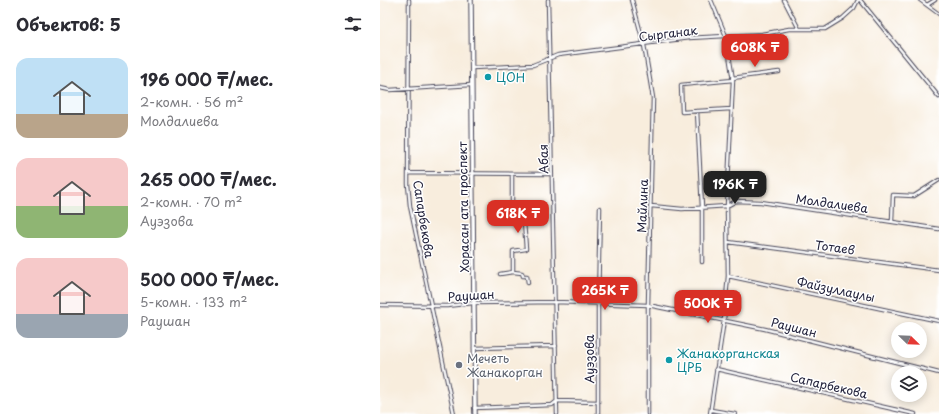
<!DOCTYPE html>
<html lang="ru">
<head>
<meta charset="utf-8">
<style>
  body { margin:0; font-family:"Playpen Sans",sans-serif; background:#f7f7f7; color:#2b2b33; height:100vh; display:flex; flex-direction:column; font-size:15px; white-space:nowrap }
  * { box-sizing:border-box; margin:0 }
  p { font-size:13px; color:#7c7c81 }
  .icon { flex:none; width:22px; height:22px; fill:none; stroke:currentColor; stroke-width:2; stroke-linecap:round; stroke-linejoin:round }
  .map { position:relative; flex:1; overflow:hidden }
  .sheet { display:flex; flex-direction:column; background:#fff; width:380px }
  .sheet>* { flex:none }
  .needle { width:26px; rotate:113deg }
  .buttons { position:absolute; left:511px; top:322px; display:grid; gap:8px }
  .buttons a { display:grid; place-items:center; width:36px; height:36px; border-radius:50%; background:#fff; box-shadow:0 2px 10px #0003; font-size:20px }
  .price { position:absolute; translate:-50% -34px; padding:0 9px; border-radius:8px; background:#d93025; color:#fff; font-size:13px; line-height:26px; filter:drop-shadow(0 1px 2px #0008) }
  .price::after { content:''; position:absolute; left:50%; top:24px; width:12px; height:9px; margin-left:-6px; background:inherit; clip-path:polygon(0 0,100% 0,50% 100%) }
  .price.selected { background:#222; color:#fff }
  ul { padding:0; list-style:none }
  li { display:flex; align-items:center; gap:12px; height:100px; padding:0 16px }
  li span { display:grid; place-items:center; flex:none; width:112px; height:80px; border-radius:12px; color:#555 }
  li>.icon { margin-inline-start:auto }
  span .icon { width:48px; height:48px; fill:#fffc; stroke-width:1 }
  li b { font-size:17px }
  h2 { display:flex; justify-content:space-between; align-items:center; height:48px; padding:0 16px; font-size:17px }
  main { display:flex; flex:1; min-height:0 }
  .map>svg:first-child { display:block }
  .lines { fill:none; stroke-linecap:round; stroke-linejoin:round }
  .minor-casing { stroke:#424053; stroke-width:4.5 }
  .secondary-casing { stroke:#424053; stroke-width:5.5 }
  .minor { stroke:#fff; stroke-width:2.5 }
  .secondary { stroke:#fff; stroke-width:3.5 }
  .culture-dot { fill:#0f9aa8; stroke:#fff; stroke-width:1.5 }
  .worship-dot { fill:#6b7280; stroke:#fff; stroke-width:1.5 }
  .labels { text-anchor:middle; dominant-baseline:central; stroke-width:3; stroke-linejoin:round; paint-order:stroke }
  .street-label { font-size:12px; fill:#22223b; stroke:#fff }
  .culture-label { font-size:12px; fill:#0d838f; stroke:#fff; text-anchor:start }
  .worship-label { font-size:12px; fill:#5b616d; stroke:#fff; text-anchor:start }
</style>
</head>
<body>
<main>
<section class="sheet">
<h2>Объектов: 5<svg class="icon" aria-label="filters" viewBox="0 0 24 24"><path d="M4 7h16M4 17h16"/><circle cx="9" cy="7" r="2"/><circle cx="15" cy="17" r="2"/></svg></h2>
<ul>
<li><span style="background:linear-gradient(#bfe0f5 70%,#b9a48a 0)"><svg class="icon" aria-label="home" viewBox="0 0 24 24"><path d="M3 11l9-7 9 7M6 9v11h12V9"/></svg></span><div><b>196 000 ₸/мес.</b><p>2-комн. · 56 m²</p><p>Молдалиева</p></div></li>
<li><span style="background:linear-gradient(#f6c9c9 60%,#8fb573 0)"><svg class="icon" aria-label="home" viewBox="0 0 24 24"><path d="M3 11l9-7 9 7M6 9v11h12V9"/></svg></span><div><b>265 000 ₸/мес.</b><p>2-комн. · 70 m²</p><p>Ауэзова</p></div></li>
<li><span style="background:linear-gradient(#f6c9c9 70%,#9aa5b1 0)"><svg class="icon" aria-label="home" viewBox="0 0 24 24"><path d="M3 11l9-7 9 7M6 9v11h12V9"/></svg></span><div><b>500 000 ₸/мес.</b><p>5-комн. · 133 m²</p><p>Раушан</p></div></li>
</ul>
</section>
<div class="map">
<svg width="559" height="414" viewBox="0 0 559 414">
  <rect width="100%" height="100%" fill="#fff"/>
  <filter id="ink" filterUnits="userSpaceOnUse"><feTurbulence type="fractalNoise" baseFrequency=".025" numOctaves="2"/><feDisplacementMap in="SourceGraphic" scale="8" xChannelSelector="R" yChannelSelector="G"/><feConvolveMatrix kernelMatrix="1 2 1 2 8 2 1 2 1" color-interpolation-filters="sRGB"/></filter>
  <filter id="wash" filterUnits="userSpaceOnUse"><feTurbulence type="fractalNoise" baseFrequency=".012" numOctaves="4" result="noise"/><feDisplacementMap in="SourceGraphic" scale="16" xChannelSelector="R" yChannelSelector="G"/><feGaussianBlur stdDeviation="0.9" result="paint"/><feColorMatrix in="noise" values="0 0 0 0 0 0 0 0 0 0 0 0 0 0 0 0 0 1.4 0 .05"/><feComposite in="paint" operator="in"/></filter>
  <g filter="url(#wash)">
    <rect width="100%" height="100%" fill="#f8eddd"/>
  </g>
  <g filter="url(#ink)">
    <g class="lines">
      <g class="minor-casing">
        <path id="minor" d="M29,0L28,184L30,206L74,414
          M168,0L177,414
          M252,0L264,45L273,98L268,305V414
          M404,0L419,29
          M480,0L559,97
          M540,0L559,14
          M547,5L555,0
          M92,68L153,65L178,55L309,38L382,34L409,29H445L463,18L474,8L478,0
          M352,78L399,72
          M0,88L10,90L91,85
          M351,109L302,112L301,85L353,80
          M317,111L322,207V262
          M28,173L172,174
          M132,174V218L144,222L146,249L133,251V272L142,273L143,276H147L148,283
          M271,206L302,209L347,206L356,201L381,202L559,229
          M512,221L513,195L534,196L559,180
          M348,242L559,270
          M120,274L133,272
          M348,276L559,321
          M0,305L67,306L93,303L175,302L268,305L385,329L559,373
          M94,348L176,346
          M336,369L535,414
          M94,408L172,405L177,401L218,402
          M331,410L355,414
          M218,414V303L220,208
          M330,414L344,320L348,276L347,206L353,80L346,36L331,0"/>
      </g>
      <g class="secondary-casing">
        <path id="secondary" d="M91,0L95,414"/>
      </g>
      <use href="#minor" class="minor"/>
      <use href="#secondary" class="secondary"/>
    </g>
  </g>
  <g class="culture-dot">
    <circle cx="108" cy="77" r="4"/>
    <circle cx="289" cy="360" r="4"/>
  </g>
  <circle class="worship-dot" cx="79" cy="365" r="4"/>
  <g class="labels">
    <g class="street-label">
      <text transform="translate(288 33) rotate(-7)">Сырганак</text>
      <text transform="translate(163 159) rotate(-91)">Абая</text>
      <text transform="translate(452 203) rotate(8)">Молдалиева</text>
      <text transform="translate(262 206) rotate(-88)">Майлина</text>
      <text transform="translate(83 207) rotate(-91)">Хорасан ата проспект</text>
      <text transform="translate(44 219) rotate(81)">Сапарбекова</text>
      <text transform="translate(455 247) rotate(8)">Тотаев</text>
      <text transform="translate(456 289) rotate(12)">Файзуллаулы</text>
      <text transform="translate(91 295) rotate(-4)">Раушан</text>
      <text transform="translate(414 327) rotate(14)">Раушан</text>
      <text transform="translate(209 359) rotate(-90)">Ауэзова</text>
      <text transform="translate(449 385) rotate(13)">Сапарбекова</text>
    </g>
    <g class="culture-label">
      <text x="116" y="77">ЦОН</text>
      <text x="297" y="353">Жанакорганская<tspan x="297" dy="14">ЦРБ</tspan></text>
    </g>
    <g class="worship-label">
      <text x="87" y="358">Мечеть<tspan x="87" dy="14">Жанакорган</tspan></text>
    </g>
  </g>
</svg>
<div class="buttons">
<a><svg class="needle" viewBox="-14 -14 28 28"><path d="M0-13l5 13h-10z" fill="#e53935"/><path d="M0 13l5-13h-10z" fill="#7c7c81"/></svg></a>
<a><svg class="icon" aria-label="layers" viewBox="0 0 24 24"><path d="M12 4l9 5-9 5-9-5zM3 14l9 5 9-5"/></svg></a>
</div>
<b class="price" style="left:375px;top:68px">608K ₸</b>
<b class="price selected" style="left:355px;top:205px">196K ₸</b>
<b class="price" style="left:138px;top:234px">618K ₸</b>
<b class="price" style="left:225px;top:311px">265K ₸</b>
<b class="price" style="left:328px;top:324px">500K ₸</b>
</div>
</main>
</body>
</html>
